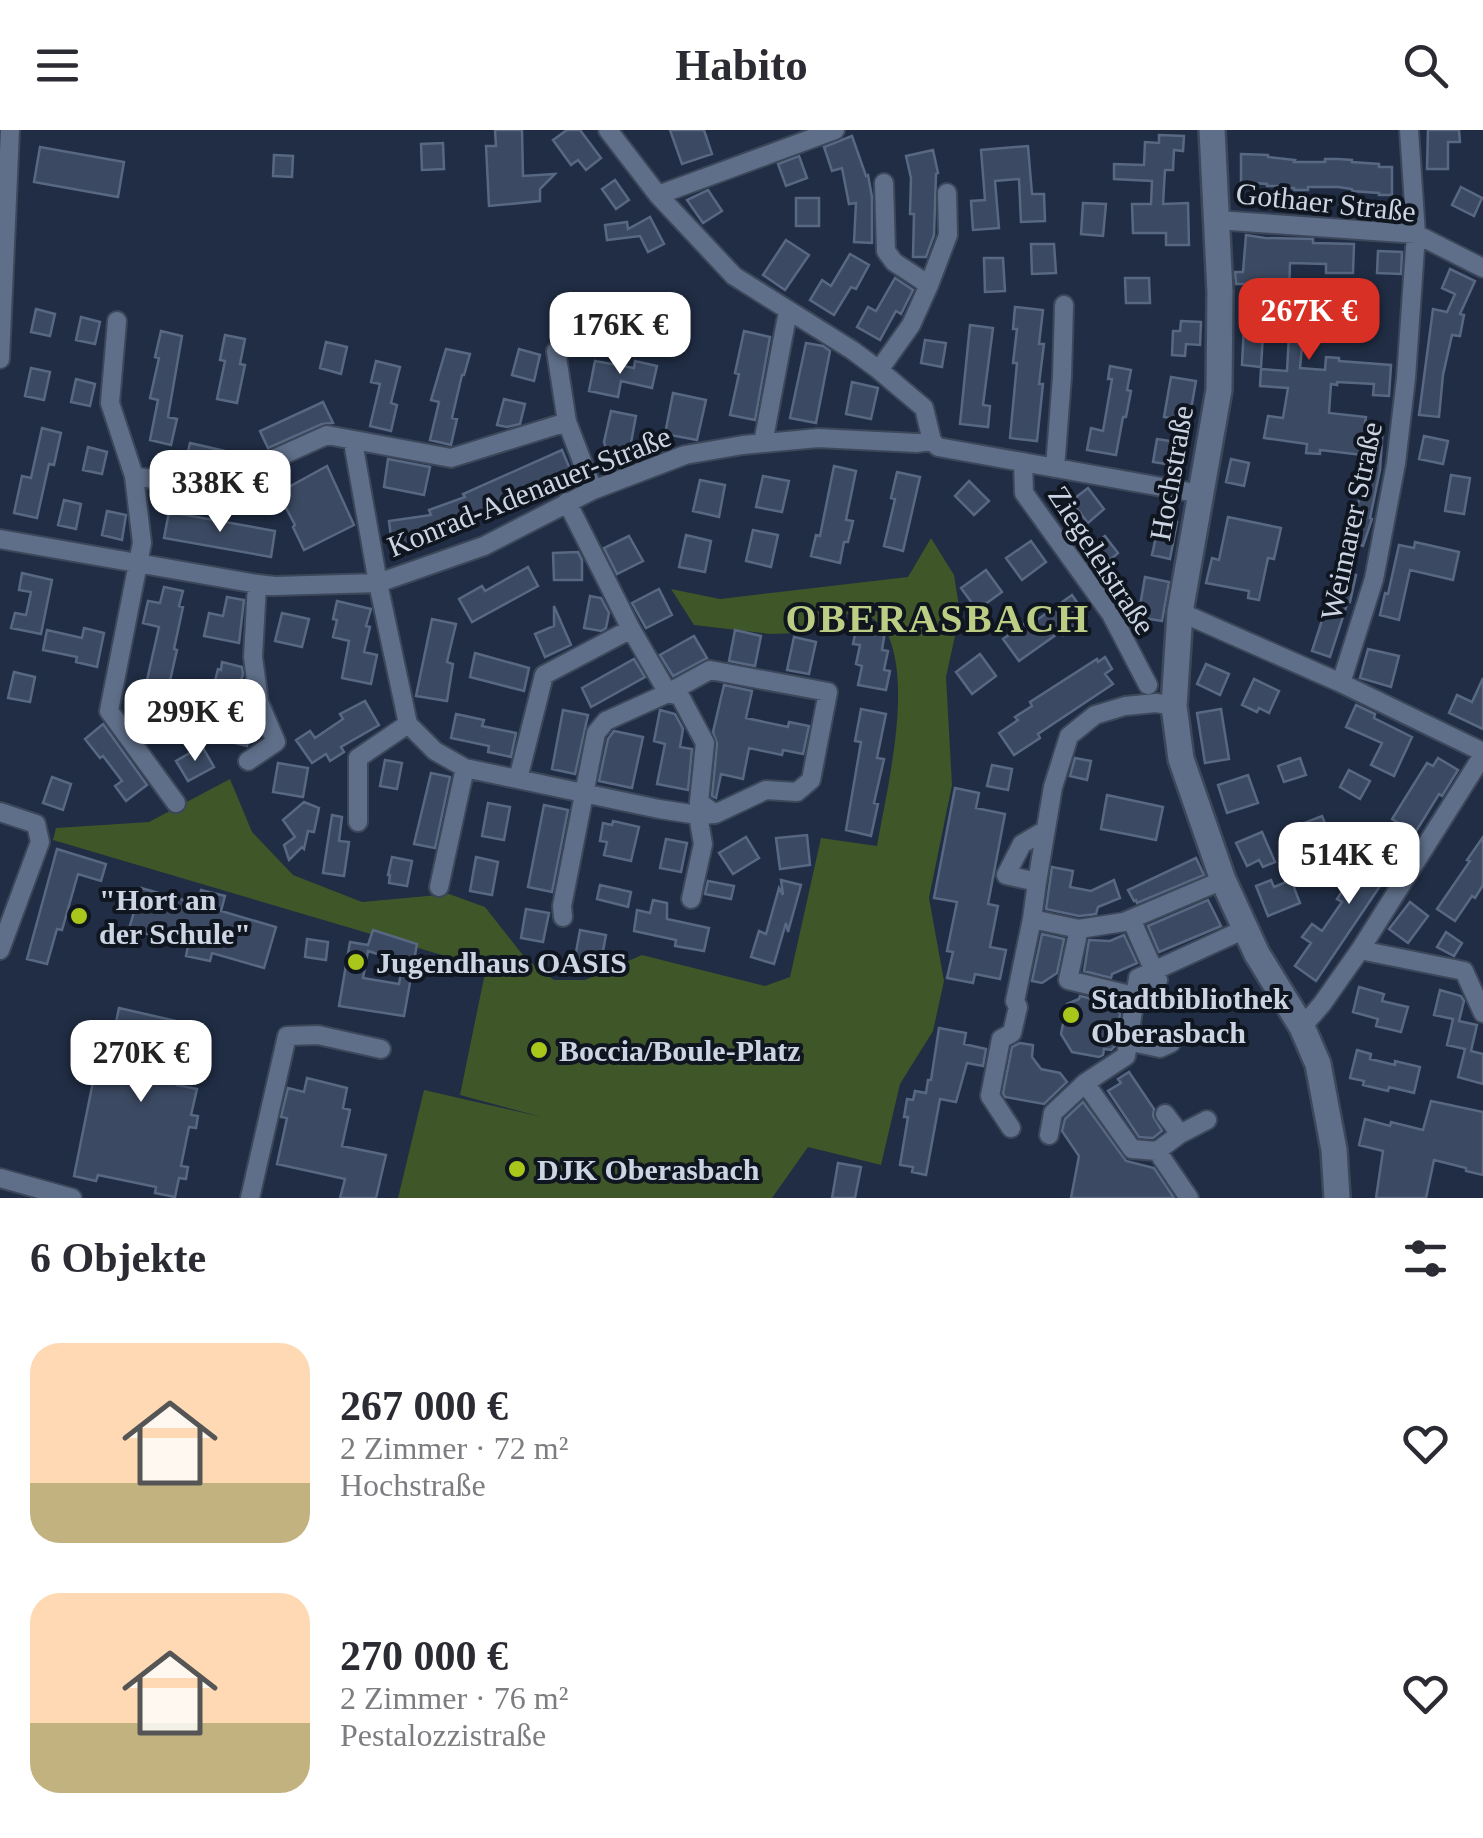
<!DOCTYPE html>
<html lang="de">
<head>
<meta charset="utf-8">
<style>
  body { margin:0; font-family:"Times New Roman",serif; background:#f7f7f7; color:#2b2b33; height:100vh; display:flex; flex-direction:column; font-size:38px; white-space:nowrap }
  * { box-sizing:border-box; margin:0 }
  p { font-size:32px; color:#7c7c81 }
  .icon { flex:none; width:55px; height:55px; fill:none; stroke:currentColor; stroke-width:2; stroke-linecap:round; stroke-linejoin:round }
  .map { position:relative; height:1068px; overflow:hidden }
  .sheet { display:flex; flex-direction:column; background:#fff; flex:1 }
  .sheet>* { flex:none }
  .price { position:absolute; translate:-50% -85px; padding:0 22px; border-radius:20px; background:#fff; color:#222; font-size:32px; line-height:65px; filter:drop-shadow(0 2px 5px #0008) }
  .price::after { content:''; position:absolute; left:50%; top:60px; width:30px; height:22px; margin-left:-15px; background:inherit; clip-path:polygon(0 0,100% 0,50% 100%) }
  .price.on { background:#d93025; color:#fff }
  ul { padding:0; list-style:none }
  li { display:flex; align-items:center; gap:30px; height:250px; padding:0 30px }
  li span { display:grid; place-items:center; flex:none; width:280px; height:200px; border-radius:30px; color:#555 }
  li>.icon { margin-inline-start:auto }
  span .icon { width:120px; height:120px; fill:#fffc; stroke-width:1 }
  li b { font-size:42px }
  h2 { display:flex; justify-content:space-between; align-items:center; height:120px; padding:0 30px; font-size:42px }
  header { display:flex; justify-content:space-between; align-items:center; height:130px; padding:0 30px; background:#fff; font-size:45px; font-weight:600 }
  .map>svg:first-child { display:block }
  .green { fill:#3f5628 }
  .building { fill:#3b4962; stroke:#586882; stroke-width:2.5; fill-rule:evenodd }
  .lines { fill:none; stroke-linecap:round; stroke-linejoin:round }
  .street-casing { stroke:#3c475a; stroke-width:22 }
  .secondary-casing { stroke:#3c475a; stroke-width:30 }
  .street { stroke:#5f6f89; stroke-width:18 }
  .secondary { stroke:#5f6f89; stroke-width:25 }
  .poi-dot { fill:#a9c71a; stroke:#101620; stroke-width:4 }
  .labels { text-anchor:middle; dominant-baseline:central; stroke-width:8; stroke-linejoin:round; paint-order:stroke }
  .street-label { font-size:30px; fill:#ccd5e4; stroke:#101620 }
  .poi-label { font-size:30px; font-weight:bold; fill:#ccd5e4; stroke:#101620; text-anchor:start }
  .district-label { font-size:40px; font-weight:bold; letter-spacing:2.5px; fill:#bbce84; stroke:#101620 }
</style>
</head>
<body>
<header><svg class="icon" aria-label="menu" viewBox="0 0 24 24"><path d="M4 6h16M4 12h16M4 18h16"/></svg>Habito<svg class="icon" aria-label="search" viewBox="0 0 24 24"><circle cx="10" cy="10" r="6"/><path d="M15 15l6 6"/></svg></header>
<div class="map">
<svg width="1483" height="1068" viewBox="0 0 1483 1068">
  <rect width="100%" height="100%" fill="#202d44"/>
  <path class="green" d="M931,408L954,445L960,483L946,547L952,655L929,768L944,851L933,901L900,954L881,1035L808,1017L772,1068H398L424,960L542,987L460,965L486,838L53,710L56,698L149,692L230,649L252,702L293,745L362,772L449,764L485,777L526,829L554,850H585L642,825L765,856L790,847L821,708L877,716C887,658 912,559 888,505C884,497 873,489 866,483L834,485L801,503L770,504L694,495L671,459L720,469L908,447Z"/>
  <path class="building" d="M495,0H522L523,46L555,44L540,59V71L489,76L486,16H496Z
    M567,0H580L601,28L586,40L578,30L571,35L553,10Z
    M670,0H704L712,24L682,34Z
    M1428,0H1459L1460,12H1448V39H1427Z
    M1159,5L1184,6L1183,21L1174,20L1173,40H1165L1163,74L1188,73L1189,115H1166V103H1133L1132,74H1151L1152,51L1114,49V34L1144,35L1145,12L1159,13Z
    M852,6L866,46L868,45L872,67V113L854,112L856,73L849,74L842,38L832,41L824,17Z
    M443,13L444,39L422,40L421,14Z
    M1028,16L1032,64H1044L1045,91L1021,92L1019,49L995,51L999,98L973,100L971,71L985,70L981,20Z
    M40,17L124,32L118,67L34,52Z
    M933,20L938,43L936,44L934,105L926,127H913L914,84H910L911,48L906,26Z
    M1241,24L1268,25V27L1295,30L1294,32H1325V29H1338L1352,30V32L1379,34V37H1392V65H1379V63L1352,61V59L1338,57H1308V60H1294V58H1281V56H1267V54L1241,52Z
    M274,25L293,26L292,47L273,46Z
    M799,26L807,48L786,56L778,34Z
    M615,50L629,70L616,79L602,59Z
    M1461,57L1482,68L1474,86L1452,75Z
    M708,60L722,81L703,93L687,70Z
    M796,68H819V96H796Z
    M1083,73L1106,74L1103,106L1081,104Z
    M650,87L664,114L648,122L640,106L607,110L605,95L627,92L628,99Z
    M1246,105L1265,108L1313,109V113L1354,114L1353,143H1326V134L1290,133L1289,164L1311,165L1309,206H1303L1300,238L1325,240L1326,227L1339,228V231L1391,235L1389,266L1373,265L1374,254L1337,252V255L1331,254L1329,283L1366,287L1365,293L1383,296L1380,340L1370,388L1372,389L1363,416L1343,409L1351,382L1356,384L1361,360L1356,359L1363,325L1320,320V324L1306,323L1307,314L1264,308L1268,286L1283,288L1288,258L1260,256L1261,239L1287,241L1289,205L1263,204L1261,237L1242,235L1246,154H1236L1235,142H1243Z
    M786,110L809,125L785,160L763,145Z
    M1031,114H1054L1056,143L1032,144Z
    M1378,121L1402,122L1401,144L1377,143Z
    M850,124L869,135L856,159L851,157L834,185L810,170L822,150L831,156Z
    M984,128H1003L1005,161L985,162Z
    M1450,139L1475,151L1460,184L1464,185L1460,206L1452,205L1443,245L1439,287L1419,285L1433,179L1447,182L1455,164L1442,158Z
    M895,148L913,160L901,184L896,181L880,210L857,197L868,177L876,181Z
    M1125,148H1149L1150,173H1126Z
    M1015,177L1043,180L1039,214H1044L1039,254H1043L1037,311L1010,308L1017,233H1013L1017,199H1013Z
    M36,179L55,184L50,206L31,202Z
    M81,187L100,192L95,214L76,210Z
    M1181,191L1201,192L1200,215L1186,214L1185,226L1172,225L1173,201H1180Z
    M970,195L993,198L983,275L990,276L988,297L960,294Z
    M161,201L182,206L168,287L177,289L171,315L150,310L158,270L150,268L159,228L155,227Z
    M744,201L770,207L755,290L730,285L739,244L735,243Z
    M225,205L245,209L240,234L245,235L237,273L217,269L225,231L220,230Z
    M925,210L946,213L942,237L921,233Z
    M326,212L347,217L341,244L320,238Z
    M806,213L823,216L830,221L816,293L790,288Z
    M446,219L470,224L464,245H462L452,288L457,289L451,315L430,310L439,272L431,270Z
    M519,219L540,225L534,251L512,245Z
    M376,231L400,237L391,273L397,275L391,301L370,296L380,254L371,252Z
    M595,231L634,238L635,231L657,236L652,258L621,251L618,267L589,261Z
    M1110,236L1131,240L1127,260L1131,261L1126,287H1123L1116,325L1087,320L1091,298L1103,301L1112,249H1108Z
    M31,238L50,242L44,270L25,266Z
    M1171,247L1196,251L1189,291L1164,287Z
    M76,249L95,254L90,276L71,272Z
    M852,252L878,258L871,289L846,284Z
    M673,263L706,270L697,310L665,304Z
    M504,269L525,274L520,294L507,297L497,295Z
    M323,272L333,293L322,294L268,318L260,301Z
    M611,281L636,286L627,334L612,339L604,312Z
    M42,298L61,303L54,335L49,334L37,388L14,383L22,346L31,348Z
    M1424,306L1448,311L1443,334L1419,329Z
    M1157,309L1183,313L1179,336L1153,332Z
    M190,313L225,321L220,343L215,346L184,340Z
    M88,317L107,322L102,344L83,340Z
    M562,320L572,344L534,359L502,376L465,391L467,394L424,409V411L392,415L389,391L431,385L429,380L465,367L463,364Z
    M388,329L430,337L424,365L384,357Z
    M1231,329L1249,333L1244,356L1226,352Z
    M327,336L354,395L304,420L293,397L295,395L278,363Z
    M834,336L856,341L846,390L853,391L848,412H844L840,433L811,426L816,405L820,406Z
    M897,342L920,347L903,421L884,416L895,369L891,368Z
    M1451,345L1470,348L1464,384L1445,381Z
    M763,346L789,351L782,382L756,377Z
    M700,350L725,355L719,387L693,381Z
    M969,351L989,371L974,385L955,366Z
    M1088,358L1104,379L1088,393L1071,371Z
    M64,370L81,374L76,399L58,395Z
    M107,381L126,385L122,410L102,405Z
    M169,382L275,401L271,427L164,408Z
    M1228,387L1281,398L1274,429L1268,428L1259,470L1248,468L1249,461L1206,453L1212,428L1219,430Z
    M1160,388L1177,392L1170,429L1152,425Z
    M753,400L778,405L771,437L746,431Z
    M686,405L711,411L705,442L679,437Z
    M629,406L643,431L617,444L604,418Z
    M1105,406L1118,423L1104,435L1090,417Z
    M1031,411L1046,432L1022,450L1006,428Z
    M1415,412L1459,422L1453,450L1410,440L1399,490L1380,485L1385,463L1388,464L1399,415L1414,418Z
    M578,422L582,430V450H554L553,423Z
    M528,437L538,456L472,492L459,469L482,456L485,461Z
    M986,440L1002,462L977,480L961,458Z
    M1337,441L1356,445L1350,472L1348,471L1330,527L1312,521L1325,481L1328,482Z
    M22,443L52,450L41,504L11,498L15,483L26,485L31,462L19,460Z
    M1145,447L1169,452L1162,491L1138,487Z
    M164,457L183,461L179,476L183,477L174,519L177,520L169,555L147,550L159,497L143,493L148,471L160,473Z
    M659,459L672,485L646,498L632,473Z
    M1072,465L1087,487L1063,505L1060,502L1019,531L1003,509L1028,491L1030,495Z
    M590,466L601,468L609,483L606,498L601,501L584,498Z
    M227,467L244,470L239,513L204,506L209,483L223,486Z
    M337,471L371,479L366,496L370,497L364,522L377,525L371,554L342,548L349,511L333,507L337,490L333,489Z
    M554,476L571,515L545,527L535,504L554,496Z
    M282,483L309,489L302,517L275,511Z
    M432,489L456,494L447,532L453,534L447,571L416,566Z
    M857,495L885,501L882,520L888,521L884,540L890,541L886,560L858,555L862,536L856,534L860,515L853,514Z
    M84,498L104,503L97,537L76,532L77,527L43,520L47,500L82,508Z
    M735,500L761,506L755,536L729,531Z
    M694,506L707,528L673,546L660,525Z
    M794,507L816,512L809,544L787,540Z
    M1368,519L1399,526L1391,557L1360,548Z
    M475,523L529,538L524,561L470,547Z
    M980,524L996,546L972,564L956,542Z
    M1105,527L1112,539L1105,544L1113,554L1038,604L1040,608L1014,625L999,603L1018,590L1015,587L1032,576L1030,572L1097,529L1098,532Z
    M634,529L645,547L591,577L582,558Z
    M222,532L242,537L243,544L235,573L211,567L218,539L221,540Z
    M1206,534L1229,544L1220,565L1197,554Z
    M14,542L35,547L30,572L8,568Z
    M1483,548V599L1449,583L1457,565L1472,572Z
    M1254,549L1279,561L1269,583L1259,578L1257,582L1242,575Z
    M724,555L752,561L746,588L788,597L789,592L809,596L803,624L783,620L782,625L749,618L743,649L721,644L716,668L712,666L717,614L713,602Z
    M365,571L379,595L341,617L344,622L330,631L326,624L312,633L296,610L310,601L315,608L343,589L340,584Z
    M144,572L179,580L176,596L164,593L162,600L139,595Z
    M1356,575L1375,584L1374,588L1412,607L1394,646L1371,635L1382,613L1346,597Z
    M861,579L886,584L877,628L884,629L874,673L878,674L871,706L846,700L861,612L855,611Z
    M1221,579L1229,629L1205,633L1197,583Z
    M230,580L251,584L253,589L247,616L223,610Z
    M563,580L588,585L575,644L552,639Z
    M660,580L675,584L683,599L680,617L692,619L688,660L657,654L665,614L654,611Z
    M456,584L484,590L482,596L516,603L511,627L488,622L489,616L451,608Z
    M103,594L147,655L126,671L115,656L122,651L103,626L100,628L85,609Z
    M614,601L643,607L632,658L599,651L608,609Z
    M202,616L214,637L188,651L176,631Z
    M1075,628L1091,631L1087,650L1070,646Z
    M1300,628L1306,645L1284,652L1278,636Z
    M1438,628L1458,640L1442,666L1439,664L1415,703L1392,689L1427,633L1433,636Z
    M385,630L402,633L397,659L380,656Z
    M278,633L308,638L303,667L273,662Z
    M992,635L1012,639L1008,660L987,656Z
    M1349,640L1370,651L1360,669L1340,657Z
    M431,643L450,647L435,718L414,714Z
    M1248,645L1258,673L1227,683L1218,655Z
    M52,647L71,654L63,680L43,673Z
    M955,658L979,663L976,678L1005,684L988,774L998,776L990,817L1006,820L1000,849L975,844L973,853L947,848L953,822L947,821L957,772L934,768Z
    M1107,665L1163,677L1156,710L1101,699Z
    M304,672L319,678L314,702L308,701L304,719L302,717L289,730L284,715L295,707L283,690Z
    M488,673L510,677L504,710L482,706Z
    M544,675L568,680L552,762L528,757Z
    M332,685L342,687L339,711L349,712L344,746L323,743Z
    M1322,686L1331,708L1303,720L1294,697Z
    M613,691L639,697L631,731L604,725L607,712L600,711L603,693L612,695Z
    M1262,702L1275,732L1263,737L1259,730L1247,736L1236,713Z
    M807,705L810,735L780,739L776,708Z
    M1378,705L1403,722L1316,851L1295,836L1311,813L1302,807L1312,794L1322,801L1342,772L1337,769Z
    M746,707L759,728L733,744L719,723Z
    M1483,707V755L1475,768L1472,766L1455,791L1437,779L1470,731L1467,730Z
    M666,709L687,713L681,742L660,738Z
    M57,719L106,734L101,751L78,744L62,800L57,799L47,834L27,829Z
    M392,727L412,731L407,756L389,753L390,745H388Z
    M476,727L498,732L492,765L470,761Z
    M1196,728L1204,745L1137,773L1136,770L1134,771L1128,760Z
    M1052,737L1073,741L1070,757L1091,761L1114,750L1120,768L1098,777L1096,784L1079,786L1046,779Z
    M781,750L801,755L788,802L786,793L774,834L751,827L759,801L766,804L779,758L783,765Z
    M1271,750L1274,757L1291,750L1300,773L1268,786L1256,756Z
    M708,751L734,756L731,769L705,764Z
    M600,755L631,762L628,777L597,769Z
    M141,758L198,774L201,760L225,766L221,781L276,797L264,838L212,823L210,831L186,826L188,816L129,799Z
    M653,770L667,773V789L709,798L704,821L675,816L676,810L634,801L637,780L650,783Z
    M1208,770L1221,796L1159,822L1148,796Z
    M1410,772L1428,786L1408,813L1389,799Z
    M526,779L549,783L543,812L521,808Z
    M373,800L417,814L404,886L339,876L350,812L368,815ZM368,821L403,832L399,854L363,848Z
    M580,800L606,805L601,832L575,828Z
    M1446,802L1462,813L1454,826L1437,817Z
    M1042,804L1064,809L1057,843L1042,853L1032,851Z
    M1124,805L1137,833L1112,844L1111,848L1084,841L1089,810L1110,811Z
    M307,809L328,812L326,830L305,827Z
    M1359,857L1384,864L1382,871L1408,877L1401,902L1376,896L1378,889L1353,882Z
    M1440,860L1461,866L1464,871L1459,891L1477,895L1471,921L1483,924V954L1458,947L1465,919L1447,915L1453,889L1434,885Z
    M1080,866L1114,874L1120,884L1115,916L1111,920L1104,919L1103,925L1099,927L1072,922L1061,904L1067,874L1079,869Z
    M119,878L198,896L190,936L182,934L177,955L197,959L191,985L198,986L196,998L189,997L181,1036L188,1037L186,1049L179,1048L175,1067L155,1063L156,1057L98,1045L96,1051L74,1046L96,937L106,939Z
    M939,898L966,903L964,914L986,919L983,936L967,933L956,972L940,969L926,1045L912,1042L913,1037L900,1035L908,987H904L907,969L913,970L915,961L926,963L928,950H931Z
    M1020,913L1033,915L1032,927L1041,939L1060,943L1067,952L1044,974L1005,967L1003,963L1012,917Z
    M1357,920L1371,924L1370,929L1395,935V931L1420,937L1414,963L1389,957L1388,961L1363,955L1364,951L1350,948Z
    M1129,942L1154,979L1153,986L1162,1001L1153,1008L1139,1007L1108,961L1121,953L1118,949Z
    M307,948L347,958L343,978L350,980L342,1016L386,1025L376,1068H340L345,1049L277,1034L287,988L281,987L288,958L304,962Z
    M1431,971L1483,982V1045L1466,1041V1038L1434,1030L1426,1068H1376L1383,1021L1359,1015L1365,989L1390,996L1391,992L1423,1000Z
    M1083,972L1126,1031L1154,1038L1174,1068H1071L1079,1026L1062,1001L1065,989Z
    M838,1033L861,1037L855,1068H832Z"/>
  <g class="lines">
    <g class="street-casing">
      <path id="street" d="M608,0L658,65L734,146L852,220L879,240L924,278L932,311
        M884,53L886,121L894,132L929,155
        M658,65L835,0
        M1217,90L1416,104L1483,138
        M117,191L110,273L134,346L142,413L109,581L176,673
        M556,221L567,292L593,360
        M0,229L10,0
        M879,240L911,195L929,155L948,105L947,63
        M353,312L378,453L408,594L435,621L465,638L659,679L698,685L715,684L766,660L797,662L811,650L828,562L710,540L668,563L606,591L596,603L562,776L563,787
        M763,313L788,181
        M1023,332L1024,363L1111,484L1148,555
        M1055,338L1062,247L1064,175
        M134,346L216,360L256,337L327,305L451,328L567,292
        M567,372L631,499L668,563L680,566L705,613L699,672L715,684
        M0,409L257,454L275,456L378,453L484,416L593,360L685,325L743,315L818,308L916,313L932,311L938,317L1201,364
        M1180,482L1341,553L1483,622
        M1341,553L1374,449L1396,333L1406,248L1416,104L1409,0
        M248,631L276,612L259,572L253,527L257,454
        M518,649L544,545L631,499
        M0,682L36,694L40,712L0,820
        M358,692V628L408,594
        M1044,701L1022,714L1006,745L1037,752L1053,657L1069,606L1095,585L1125,576L1156,573L1174,576
        M439,757L465,638
        M691,769L703,714L698,685
        M1032,789L1037,752
        M1131,789L1158,850
        M1079,799L1068,850L1134,866
        M1360,820L1464,841L1483,883
        M1302,897L1322,874L1360,820L1483,625
        M1127,911L1160,918L1171,913
        M1085,953L1132,1019L1157,1021L1189,1068
        M1011,998L990,966L1001,909L1012,903L1018,877L1015,871L1032,789L1079,799L1124,792L1223,750
        M1180,1004L1207,990
        M1049,1005L1053,983L1085,953L1126,926L1138,848L1245,799
        M1157,1021L1180,1004L1165,984
        M0,1048L72,1068
        M250,1068L287,906L318,905L381,919"/>
    </g>
    <g class="secondary-casing">
      <path id="secondary" d="M1212,0L1220,162L1219,260L1180,482L1174,576L1181,629L1223,750L1257,824L1302,897L1318,934L1334,1020L1337,1068"/>
    </g>
    <use href="#street" class="street"/>
    <use href="#secondary" class="secondary"/>
  </g>
  <g class="poi-dot">
    <circle cx="79" cy="786" r="10"/>
    <circle cx="356" cy="832" r="10"/>
    <circle cx="1071" cy="885" r="10"/>
    <circle cx="539" cy="920" r="10"/>
    <circle cx="517" cy="1039" r="10"/>
  </g>
  <g class="labels">
    <g class="street-label">
      <text transform="translate(1326 72) rotate(6)">Gothaer Straße</text>
      <text transform="translate(1171 343) rotate(-80)">Hochstraße</text>
      <text transform="translate(529 361) rotate(-22)">Konrad-Adenauer-Straße</text>
      <text transform="translate(1351 391) rotate(-78)">Weimarer Straße</text>
      <text transform="translate(1102 430) rotate(57)">Ziegeleistraße</text>
    </g>
    <g class="poi-label">
      <text x="99" y="769">"Hort an<tspan x="99" dy="34">der Schule"</tspan></text>
      <text x="376" y="832">Jugendhaus OASIS</text>
      <text x="1091" y="868">Stadtbibliothek<tspan x="1091" dy="34">Oberasbach</tspan></text>
      <text x="559" y="920">Boccia/Boule-Platz</text>
      <text x="537" y="1039">DJK Oberasbach</text>
    </g>
    <g class="district-label">
      <text x="938" y="488">OBERASBACH</text>
    </g>
  </g>
</svg>
<b class="price on" style="left:1309px;top:233px">267K €</b>
<b class="price" style="left:620px;top:247px">176K €</b>
<b class="price" style="left:220px;top:405px">338K €</b>
<b class="price" style="left:195px;top:634px">299K €</b>
<b class="price" style="left:1349px;top:777px">514K €</b>
<b class="price" style="left:141px;top:975px">270K €</b>
</div>
<section class="sheet">
<h2>6 Objekte<svg class="icon" aria-label="filters" viewBox="0 0 24 24"><path d="M4 7h16M4 17h16"/><circle cx="9" cy="7" r="2"/><circle cx="15" cy="17" r="2"/></svg></h2>
<ul>
<li><span style="background:linear-gradient(#ffd9b3 70%,#c2b280 0)"><svg class="icon" aria-label="home" viewBox="0 0 24 24"><path d="M3 11l9-7 9 7M6 9v11h12V9"/></svg></span><div><b>267 000 €</b><p>2 Zimmer · 72 m²</p><p>Hochstraße</p></div><svg class="icon" aria-label="heart" viewBox="0 0 24 24"><path d="M12 20l-8-8c-3-5 5-10 8-4 3-6 11-1 8 4z"/></svg></li>
<li><span style="background:linear-gradient(#ffd9b3 65%,#c2b280 0)"><svg class="icon" aria-label="home" viewBox="0 0 24 24"><path d="M3 11l9-7 9 7M6 9v11h12V9"/></svg></span><div><b>270 000 €</b><p>2 Zimmer · 76 m²</p><p>Pestalozzistraße</p></div><svg class="icon" aria-label="heart" viewBox="0 0 24 24"><path d="M12 20l-8-8c-3-5 5-10 8-4 3-6 11-1 8 4z"/></svg></li>
</ul>
</section>
</body>
</html>
